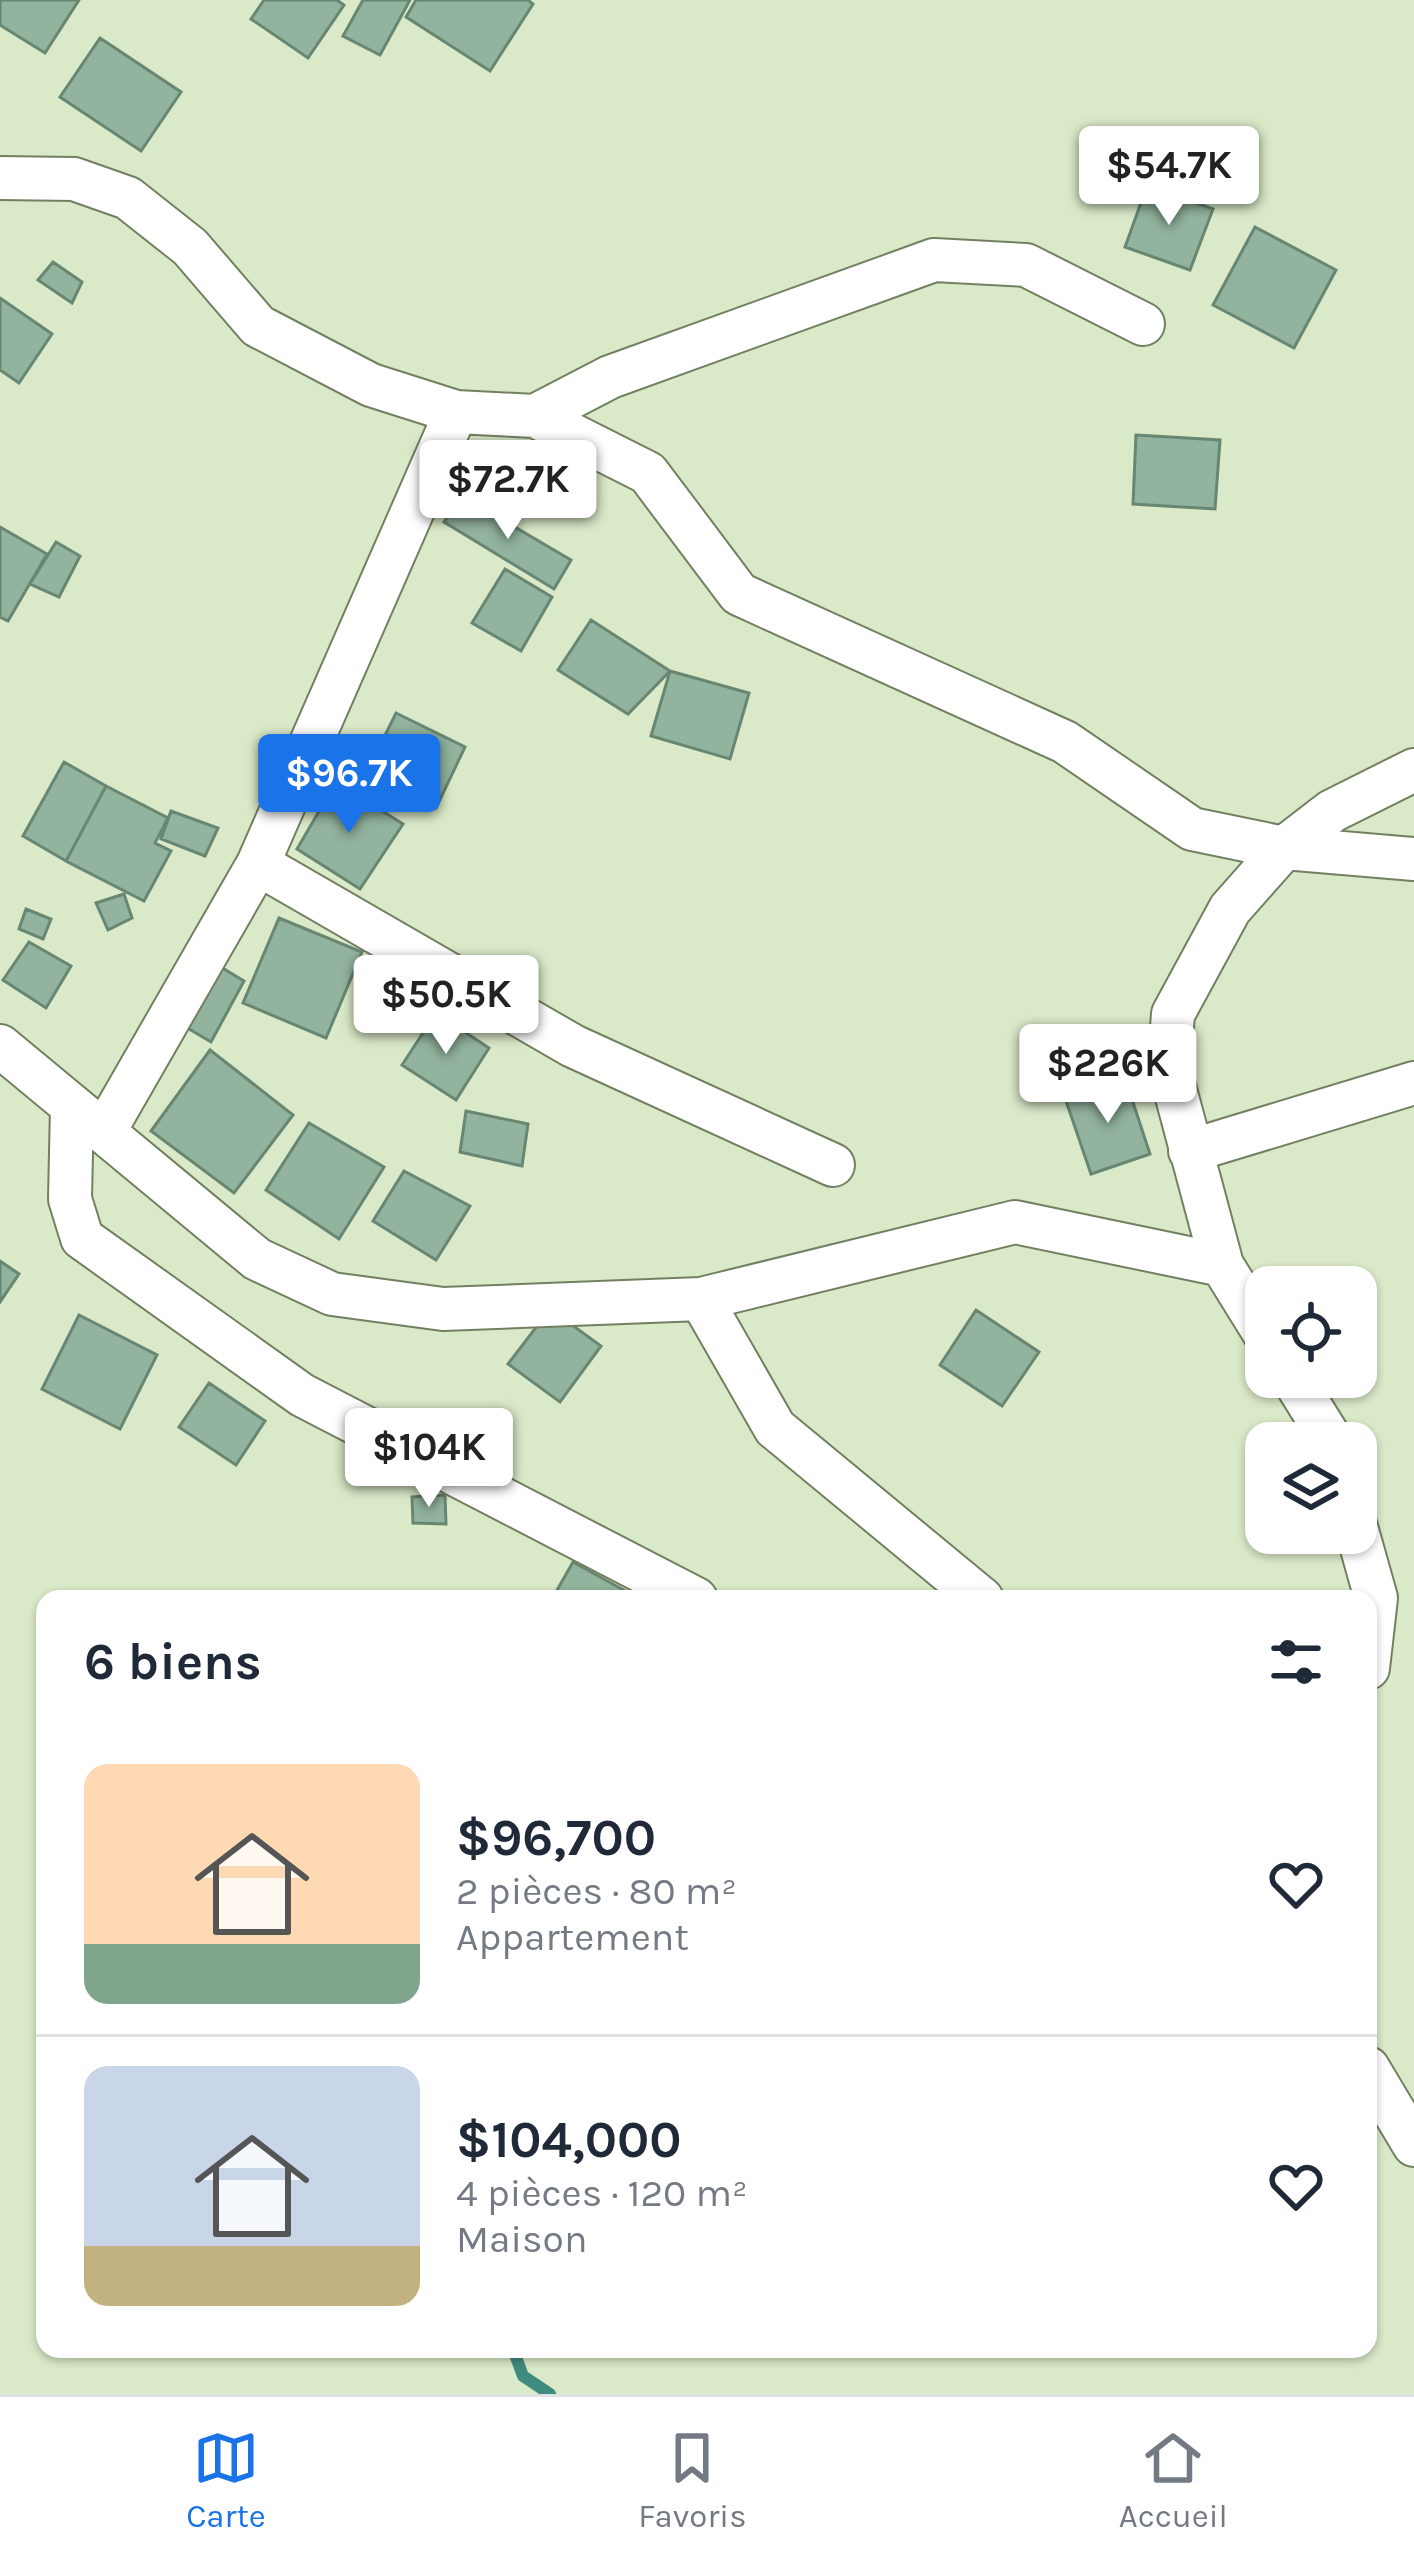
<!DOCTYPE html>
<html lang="fr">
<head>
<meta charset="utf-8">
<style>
  body { margin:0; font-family:Karla,sans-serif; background:#f2f2f3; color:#1f2937; height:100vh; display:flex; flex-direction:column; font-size:45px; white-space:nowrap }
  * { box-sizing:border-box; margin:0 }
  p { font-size:39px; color:#747a83 }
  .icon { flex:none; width:66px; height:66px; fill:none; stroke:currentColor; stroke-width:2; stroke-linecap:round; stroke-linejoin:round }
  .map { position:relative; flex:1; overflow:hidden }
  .side { position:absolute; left:36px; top:1590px; width:1341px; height:768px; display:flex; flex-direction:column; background:#fff; border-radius:24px; box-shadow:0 3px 9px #0004 }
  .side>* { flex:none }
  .tools { position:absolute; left:1245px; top:1266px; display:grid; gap:24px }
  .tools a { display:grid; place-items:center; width:132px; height:132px; border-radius:24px; background:#fff; box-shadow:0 3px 9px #0004; font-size:60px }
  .price { position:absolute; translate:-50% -102px; padding:0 27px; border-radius:12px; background:#fff; color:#222; font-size:39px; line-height:78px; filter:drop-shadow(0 3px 6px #0008) }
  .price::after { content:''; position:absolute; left:50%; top:72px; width:36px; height:27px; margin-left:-18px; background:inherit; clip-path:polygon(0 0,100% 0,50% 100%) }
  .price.current { background:#1a73e8; color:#fff }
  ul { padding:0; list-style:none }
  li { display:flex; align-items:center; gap:36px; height:300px; padding:0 48px }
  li+li { border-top:3px solid #e0e1e3 }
  li span { display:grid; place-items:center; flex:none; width:336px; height:240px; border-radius:24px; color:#555 }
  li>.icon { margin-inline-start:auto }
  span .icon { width:144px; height:144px; fill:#fffc; stroke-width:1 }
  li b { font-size:51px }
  h2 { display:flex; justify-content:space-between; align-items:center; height:144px; padding:0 48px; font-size:51px }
  .dock { display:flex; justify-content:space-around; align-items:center; height:168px; border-top:3px solid #e0e1e3; background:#fff; font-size:33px; color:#747a83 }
  .dock a { display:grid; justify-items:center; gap:6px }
  .dock .current { color:#1a73e8 }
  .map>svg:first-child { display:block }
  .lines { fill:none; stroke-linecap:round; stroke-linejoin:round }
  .stream { stroke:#3f8b7f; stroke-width:12 }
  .building { fill:#92b39e; stroke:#678773; stroke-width:3 }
  .minor-casing { stroke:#728061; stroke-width:46 }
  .minor { stroke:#fff; stroke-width:42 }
</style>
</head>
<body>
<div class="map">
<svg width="1414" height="2394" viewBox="0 0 1414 2394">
  <rect width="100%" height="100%" fill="#dae9c8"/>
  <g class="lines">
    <path class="stream" d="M513,2349L523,2376L550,2394"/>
  </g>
  <path class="building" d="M0,0H79L45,53L0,25Z
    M264,0H337L344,5L308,58L251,19Z
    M363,0H410L380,55L343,36Z
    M416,0H528L533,4L490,71L406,17Z
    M100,38L181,92L141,151L60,97Z
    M1147,186L1213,209L1190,270L1125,247Z
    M1255,227L1336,270L1294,348L1213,305Z
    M53,262L82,282L72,303L38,280Z
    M0,298L52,334L19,383L0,370Z
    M1136,435L1220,440L1215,509L1133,504Z
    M462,496L571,560L554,589L444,522Z
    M0,527L47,554L8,621L0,617Z
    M56,542L80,556L59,597L30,584Z
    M505,569L552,597L521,651L472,623Z
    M591,620L670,671L628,714L558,670Z
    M670,671L749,693L730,759L651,736Z
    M396,713L465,747L436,808L366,774Z
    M64,762L106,786L66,861L23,836Z
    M336,782L403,824L360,889L297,849Z
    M106,786L168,818L155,843L171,851L144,901L66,861Z
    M171,811L218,828L205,856L161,839Z
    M124,894L132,918L108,930L96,903Z
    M26,909L51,919L43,939L19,929Z
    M279,918L362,952L326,1038L243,1003Z
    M29,942L71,966L46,1008L3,980Z
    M211,961L244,981L211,1042L179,1023Z
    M436,1013L489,1048L456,1100L402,1065Z
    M210,1050L293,1115L234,1193L151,1131Z
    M1125,1078L1150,1154L1091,1174L1065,1098Z
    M466,1111L528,1124L522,1166L460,1152Z
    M309,1123L384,1167L339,1239L266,1190Z
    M404,1171L470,1206L436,1260L373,1221Z
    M0,1261L19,1274L0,1302Z
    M550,1309L601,1346L560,1402L508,1364Z
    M976,1310L1039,1352L1002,1406L940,1365Z
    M79,1315L157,1355L120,1429L42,1389Z
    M209,1383L265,1421L236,1465L179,1427Z
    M445,1495L446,1524L413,1523L412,1497Z
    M573,1562L640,1599H552Z"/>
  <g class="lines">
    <g class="minor-casing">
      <path id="minor" d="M0,178L74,179L128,198L190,247L258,326L371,385L456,412L535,416L648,473L739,594L1065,742L1192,829L1284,848L1414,859
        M535,416L610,377L934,260L1026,265L1143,324
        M258,864L573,1046L833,1165
        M0,1046L257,1259L332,1294L443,1309L701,1299L1015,1222L1222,1265
        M72,1106L70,1199L82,1238L302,1395L696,1599
        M104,1132L258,864L456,412
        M1190,1151L1414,1083
        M701,1299L775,1428L982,1599
        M1266,1336L1222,1265L1169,1067L1173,1014L1230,909L1284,848L1332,811L1414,770
        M1292,1377L1333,1443
        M1356,1527L1376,1598L1368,1668
        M1368,2068L1414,2145"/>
    </g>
    <use href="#minor" class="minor"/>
  </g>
</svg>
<div class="tools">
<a><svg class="icon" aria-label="locate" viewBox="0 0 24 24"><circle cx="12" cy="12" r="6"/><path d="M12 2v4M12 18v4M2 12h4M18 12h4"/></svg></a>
<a><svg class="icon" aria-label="layers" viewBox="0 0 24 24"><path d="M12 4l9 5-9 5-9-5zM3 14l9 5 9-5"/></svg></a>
</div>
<b class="price" style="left:1169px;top:228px">$54.7K</b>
<b class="price" style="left:508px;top:542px">$72.7K</b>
<b class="price current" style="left:349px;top:836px">$96.7K</b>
<b class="price" style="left:446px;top:1057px">$50.5K</b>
<b class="price" style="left:1108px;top:1126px">$226K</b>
<b class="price" style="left:429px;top:1510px">$104K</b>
<section class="side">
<h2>6 biens<svg class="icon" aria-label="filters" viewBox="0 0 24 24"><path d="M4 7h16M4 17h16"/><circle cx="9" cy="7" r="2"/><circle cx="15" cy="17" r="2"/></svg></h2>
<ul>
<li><span style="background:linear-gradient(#ffd9b3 75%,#7fa58c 0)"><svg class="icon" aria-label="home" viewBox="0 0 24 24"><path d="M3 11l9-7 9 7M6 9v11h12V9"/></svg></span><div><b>$96,700</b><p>2 pièces · 80 m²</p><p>Appartement</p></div><svg class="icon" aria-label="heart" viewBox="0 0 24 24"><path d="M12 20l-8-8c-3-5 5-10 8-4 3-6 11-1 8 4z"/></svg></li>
<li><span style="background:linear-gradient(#c9d6e8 75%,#c2b280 0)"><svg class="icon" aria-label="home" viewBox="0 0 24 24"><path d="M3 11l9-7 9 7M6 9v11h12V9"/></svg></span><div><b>$104,000</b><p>4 pièces · 120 m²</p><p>Maison</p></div><svg class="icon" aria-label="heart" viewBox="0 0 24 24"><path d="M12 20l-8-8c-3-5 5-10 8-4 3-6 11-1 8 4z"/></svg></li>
</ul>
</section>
</div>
<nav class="dock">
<a class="current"><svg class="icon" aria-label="map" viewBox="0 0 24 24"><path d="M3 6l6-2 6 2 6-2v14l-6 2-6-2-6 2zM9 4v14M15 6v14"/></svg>Carte</a>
<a><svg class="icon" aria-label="saved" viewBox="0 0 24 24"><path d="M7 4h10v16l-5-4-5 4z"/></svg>Favoris</a>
<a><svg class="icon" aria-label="home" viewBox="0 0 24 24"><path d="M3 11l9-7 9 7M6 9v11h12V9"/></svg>Accueil</a>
</nav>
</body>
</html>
